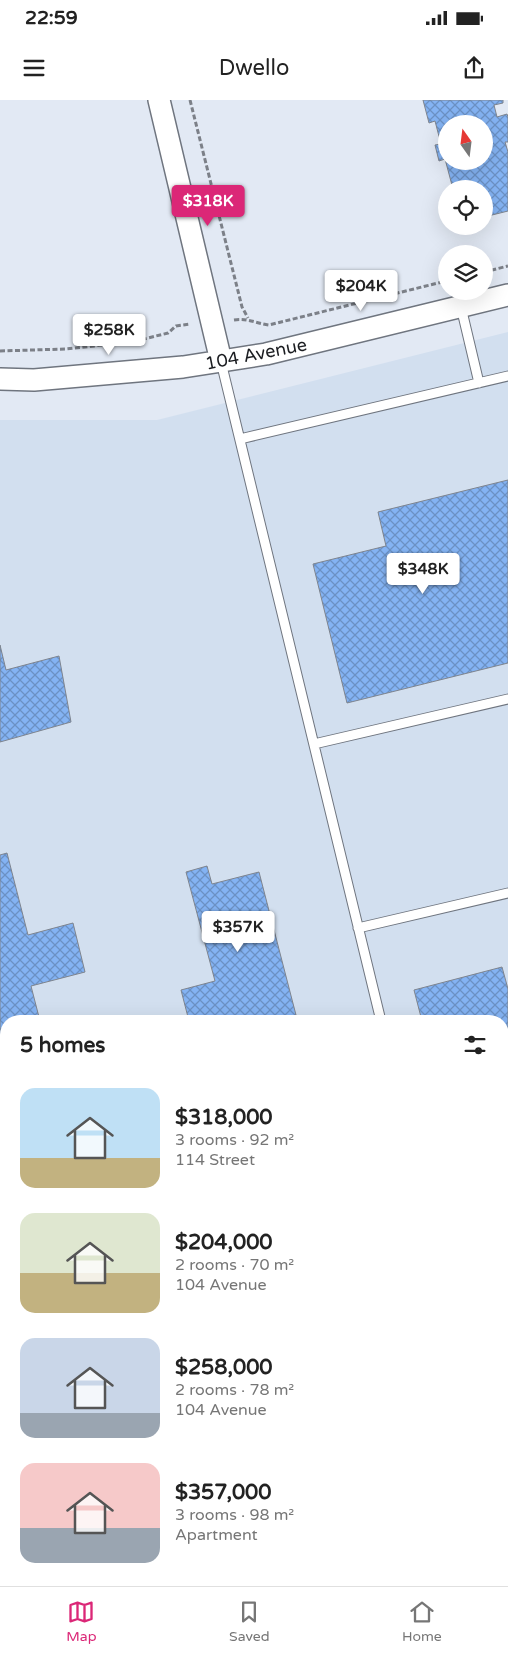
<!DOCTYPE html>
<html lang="en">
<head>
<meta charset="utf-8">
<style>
  body { margin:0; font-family:"Varela Round",sans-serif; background:#f2f2f2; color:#222; height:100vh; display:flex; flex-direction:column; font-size:19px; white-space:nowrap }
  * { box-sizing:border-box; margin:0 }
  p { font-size:16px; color:#767676 }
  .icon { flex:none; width:28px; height:28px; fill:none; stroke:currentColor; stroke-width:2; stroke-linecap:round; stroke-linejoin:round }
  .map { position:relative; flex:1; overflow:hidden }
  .side { position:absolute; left:0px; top:915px; width:509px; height:571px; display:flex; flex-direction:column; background:#fff; border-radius:20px 20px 0 0; box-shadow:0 5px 20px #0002 }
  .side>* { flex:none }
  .needle { width:32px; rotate:346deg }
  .fabs { position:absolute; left:438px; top:15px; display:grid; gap:10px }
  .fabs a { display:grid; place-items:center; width:55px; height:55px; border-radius:50%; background:#fff; box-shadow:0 5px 20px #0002; font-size:25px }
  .price { position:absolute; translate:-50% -42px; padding:0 11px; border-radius:5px; background:#fff; color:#222; font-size:16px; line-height:32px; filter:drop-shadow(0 1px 2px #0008) }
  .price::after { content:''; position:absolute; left:50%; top:30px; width:15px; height:11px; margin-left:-8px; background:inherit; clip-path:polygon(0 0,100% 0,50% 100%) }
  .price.active { background:#db2777; color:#fff }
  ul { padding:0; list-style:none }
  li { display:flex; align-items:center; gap:15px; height:125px; padding:0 20px }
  li span { display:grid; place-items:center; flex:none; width:140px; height:100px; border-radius:15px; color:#555 }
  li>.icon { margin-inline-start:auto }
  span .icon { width:60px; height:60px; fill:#fffc; stroke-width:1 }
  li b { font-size:21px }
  h2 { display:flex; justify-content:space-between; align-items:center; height:60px; padding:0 20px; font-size:21px }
  .status { display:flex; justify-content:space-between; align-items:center; height:35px; padding:0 25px; background:#fff; direction:ltr }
  .status svg { height:14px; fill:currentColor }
  header { display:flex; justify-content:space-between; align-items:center; height:65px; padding:0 20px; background:#fff; font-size:22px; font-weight:600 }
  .dock { display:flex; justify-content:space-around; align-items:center; height:70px; border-top:1px solid #e0e0e0; background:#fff; font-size:14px; color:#767676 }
  .dock a { display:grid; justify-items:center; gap:2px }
  .dock .active { color:#db2777 }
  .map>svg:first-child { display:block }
  .built { fill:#d2dfef }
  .industrial { fill:#eddcca }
  .building { fill:url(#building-cross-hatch); stroke:#7e848e; fill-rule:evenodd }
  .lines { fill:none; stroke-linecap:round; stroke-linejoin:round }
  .service-casing { stroke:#6f757f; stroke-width:11 }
  .minor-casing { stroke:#6f757f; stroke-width:20 }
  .tertiary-casing { stroke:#6f757f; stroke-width:24 }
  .primary-casing { stroke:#6f757f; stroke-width:30 }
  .path { stroke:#7c8088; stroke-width:3; stroke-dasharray:5 2.5; stroke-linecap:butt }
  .service { stroke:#fff; stroke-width:9 }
  .minor { stroke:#fff; stroke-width:18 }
  .tertiary { stroke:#fff; stroke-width:21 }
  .primary { stroke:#fff; stroke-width:28 }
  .labels { text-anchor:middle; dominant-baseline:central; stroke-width:4; stroke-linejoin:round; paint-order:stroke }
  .street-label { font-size:18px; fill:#1b1d21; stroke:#fff }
</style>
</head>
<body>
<div class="status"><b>22:59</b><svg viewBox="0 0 49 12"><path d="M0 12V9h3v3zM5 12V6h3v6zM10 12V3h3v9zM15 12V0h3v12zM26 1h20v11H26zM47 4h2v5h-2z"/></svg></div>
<header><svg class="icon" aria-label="menu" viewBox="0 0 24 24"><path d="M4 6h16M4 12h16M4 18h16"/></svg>Dwello<svg class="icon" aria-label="share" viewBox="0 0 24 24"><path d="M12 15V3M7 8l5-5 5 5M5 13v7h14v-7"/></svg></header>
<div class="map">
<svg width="508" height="1486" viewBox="0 0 508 1486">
  <defs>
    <pattern id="building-cross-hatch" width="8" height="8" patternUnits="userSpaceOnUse" patternTransform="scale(1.25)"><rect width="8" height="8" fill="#84b3f3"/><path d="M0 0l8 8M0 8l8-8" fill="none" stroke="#6b91c4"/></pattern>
  </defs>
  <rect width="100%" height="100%" fill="#e2e9f4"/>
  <path class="built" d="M508,232V1064L503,1065L502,921H6V1136L0,1137V320H157Z"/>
  <path class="industrial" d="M508,1370V1486H46L70,1480H502V1371Z"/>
  <path class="building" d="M423,0H503V3L494,5L497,17L507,14L508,17V42H505L508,52V111L484,117V89H453L445,59L439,61L435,45L441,44L435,21L429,23ZM446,24H484V61H446Z
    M508,380V563L347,603L313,464L386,446L378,412Z
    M0,545L6,570L59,556L71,622L0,642Z
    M7,753L28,835L73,823L85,872L31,886L40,921H6V963L0,965V755Z
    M207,766L212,784L259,772L296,915L272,921H189L181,890L215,881L186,772Z
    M502,867L508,889V947L502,949V921H422L414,890Z
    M508,1446V1486H494L492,1480H502V1448Z
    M346,1480H487L489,1486H457L456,1483L445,1486H339L338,1482Z"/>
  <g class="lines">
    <g class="service-casing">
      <path id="service" d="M461,207L479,283
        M221,262L381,921
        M240,339L508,276
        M314,644L508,599
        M358,828L508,793"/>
    </g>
    <g class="minor-casing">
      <path id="minor" d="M502,1353L508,1352
        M0,1478L6,1477"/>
    </g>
    <g class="tertiary-casing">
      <path id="tertiary" d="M159,0L221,261
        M0,279L34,280L183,267L266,254L508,195
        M502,1084L508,1083
        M0,1153L6,1151"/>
    </g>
    <g class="primary-casing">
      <path id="primary" d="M502,1195L508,1194
        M502,1232L508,1231
        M0,1325L6,1324
        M0,1358L6,1356"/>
    </g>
    <path class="path" d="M190,0L242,207L248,218
      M484,172L508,166
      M234,220C248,218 255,223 269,225L446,181
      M0,251L65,249L132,242L168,233L176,226L190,224
      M502,1308L508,1307
      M0,1436L6,1435"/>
    <use href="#service" class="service"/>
    <use href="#minor" class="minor"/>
    <use href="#tertiary" class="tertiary"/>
    <use href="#primary" class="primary"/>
  </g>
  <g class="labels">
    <g class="street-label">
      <text transform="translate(256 254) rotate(-11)">104 Avenue</text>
    </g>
  </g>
</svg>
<div class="fabs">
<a><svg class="needle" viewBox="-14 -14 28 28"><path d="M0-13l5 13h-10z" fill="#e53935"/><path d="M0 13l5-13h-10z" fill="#767676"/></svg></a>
<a><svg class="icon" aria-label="locate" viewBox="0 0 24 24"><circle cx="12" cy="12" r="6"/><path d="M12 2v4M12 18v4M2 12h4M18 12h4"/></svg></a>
<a><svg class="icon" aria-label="layers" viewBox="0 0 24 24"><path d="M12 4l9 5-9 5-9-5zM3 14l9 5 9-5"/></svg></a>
</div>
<b class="price active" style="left:208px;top:127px">$318K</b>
<b class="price" style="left:361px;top:212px">$204K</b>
<b class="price" style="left:109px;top:256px">$258K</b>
<b class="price" style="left:423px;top:495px">$348K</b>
<b class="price" style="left:238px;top:853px">$357K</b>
<section class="side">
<h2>5 homes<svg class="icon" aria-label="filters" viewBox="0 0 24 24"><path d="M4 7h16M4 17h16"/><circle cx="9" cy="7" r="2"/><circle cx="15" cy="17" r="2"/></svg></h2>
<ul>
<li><span style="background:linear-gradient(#bfe0f5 70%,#c2b280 0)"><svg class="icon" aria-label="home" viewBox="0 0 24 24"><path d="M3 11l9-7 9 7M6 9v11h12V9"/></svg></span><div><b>$318,000</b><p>3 rooms · 92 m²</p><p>114 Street</p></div></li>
<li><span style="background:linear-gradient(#dfe7d0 60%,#c2b280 0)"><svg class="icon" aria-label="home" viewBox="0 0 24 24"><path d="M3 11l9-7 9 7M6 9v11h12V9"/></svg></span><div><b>$204,000</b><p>2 rooms · 70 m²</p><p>104 Avenue</p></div></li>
<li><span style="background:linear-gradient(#c9d6e8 75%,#9aa5b1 0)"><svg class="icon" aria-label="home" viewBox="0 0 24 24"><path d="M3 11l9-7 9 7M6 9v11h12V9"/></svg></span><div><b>$258,000</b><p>2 rooms · 78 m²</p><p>104 Avenue</p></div></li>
<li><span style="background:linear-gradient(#f6c9c9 65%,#9aa5b1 0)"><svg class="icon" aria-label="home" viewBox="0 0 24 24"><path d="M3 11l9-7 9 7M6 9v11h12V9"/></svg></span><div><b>$357,000</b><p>3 rooms · 98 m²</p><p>Apartment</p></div></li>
</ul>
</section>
</div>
<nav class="dock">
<a class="active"><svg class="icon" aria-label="map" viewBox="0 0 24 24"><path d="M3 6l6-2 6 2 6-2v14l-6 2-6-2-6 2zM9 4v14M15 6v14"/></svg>Map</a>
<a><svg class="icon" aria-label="saved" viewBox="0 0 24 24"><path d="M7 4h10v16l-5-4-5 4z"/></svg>Saved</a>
<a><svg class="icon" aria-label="home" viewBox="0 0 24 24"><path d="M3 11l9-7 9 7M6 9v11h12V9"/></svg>Home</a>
</nav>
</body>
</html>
